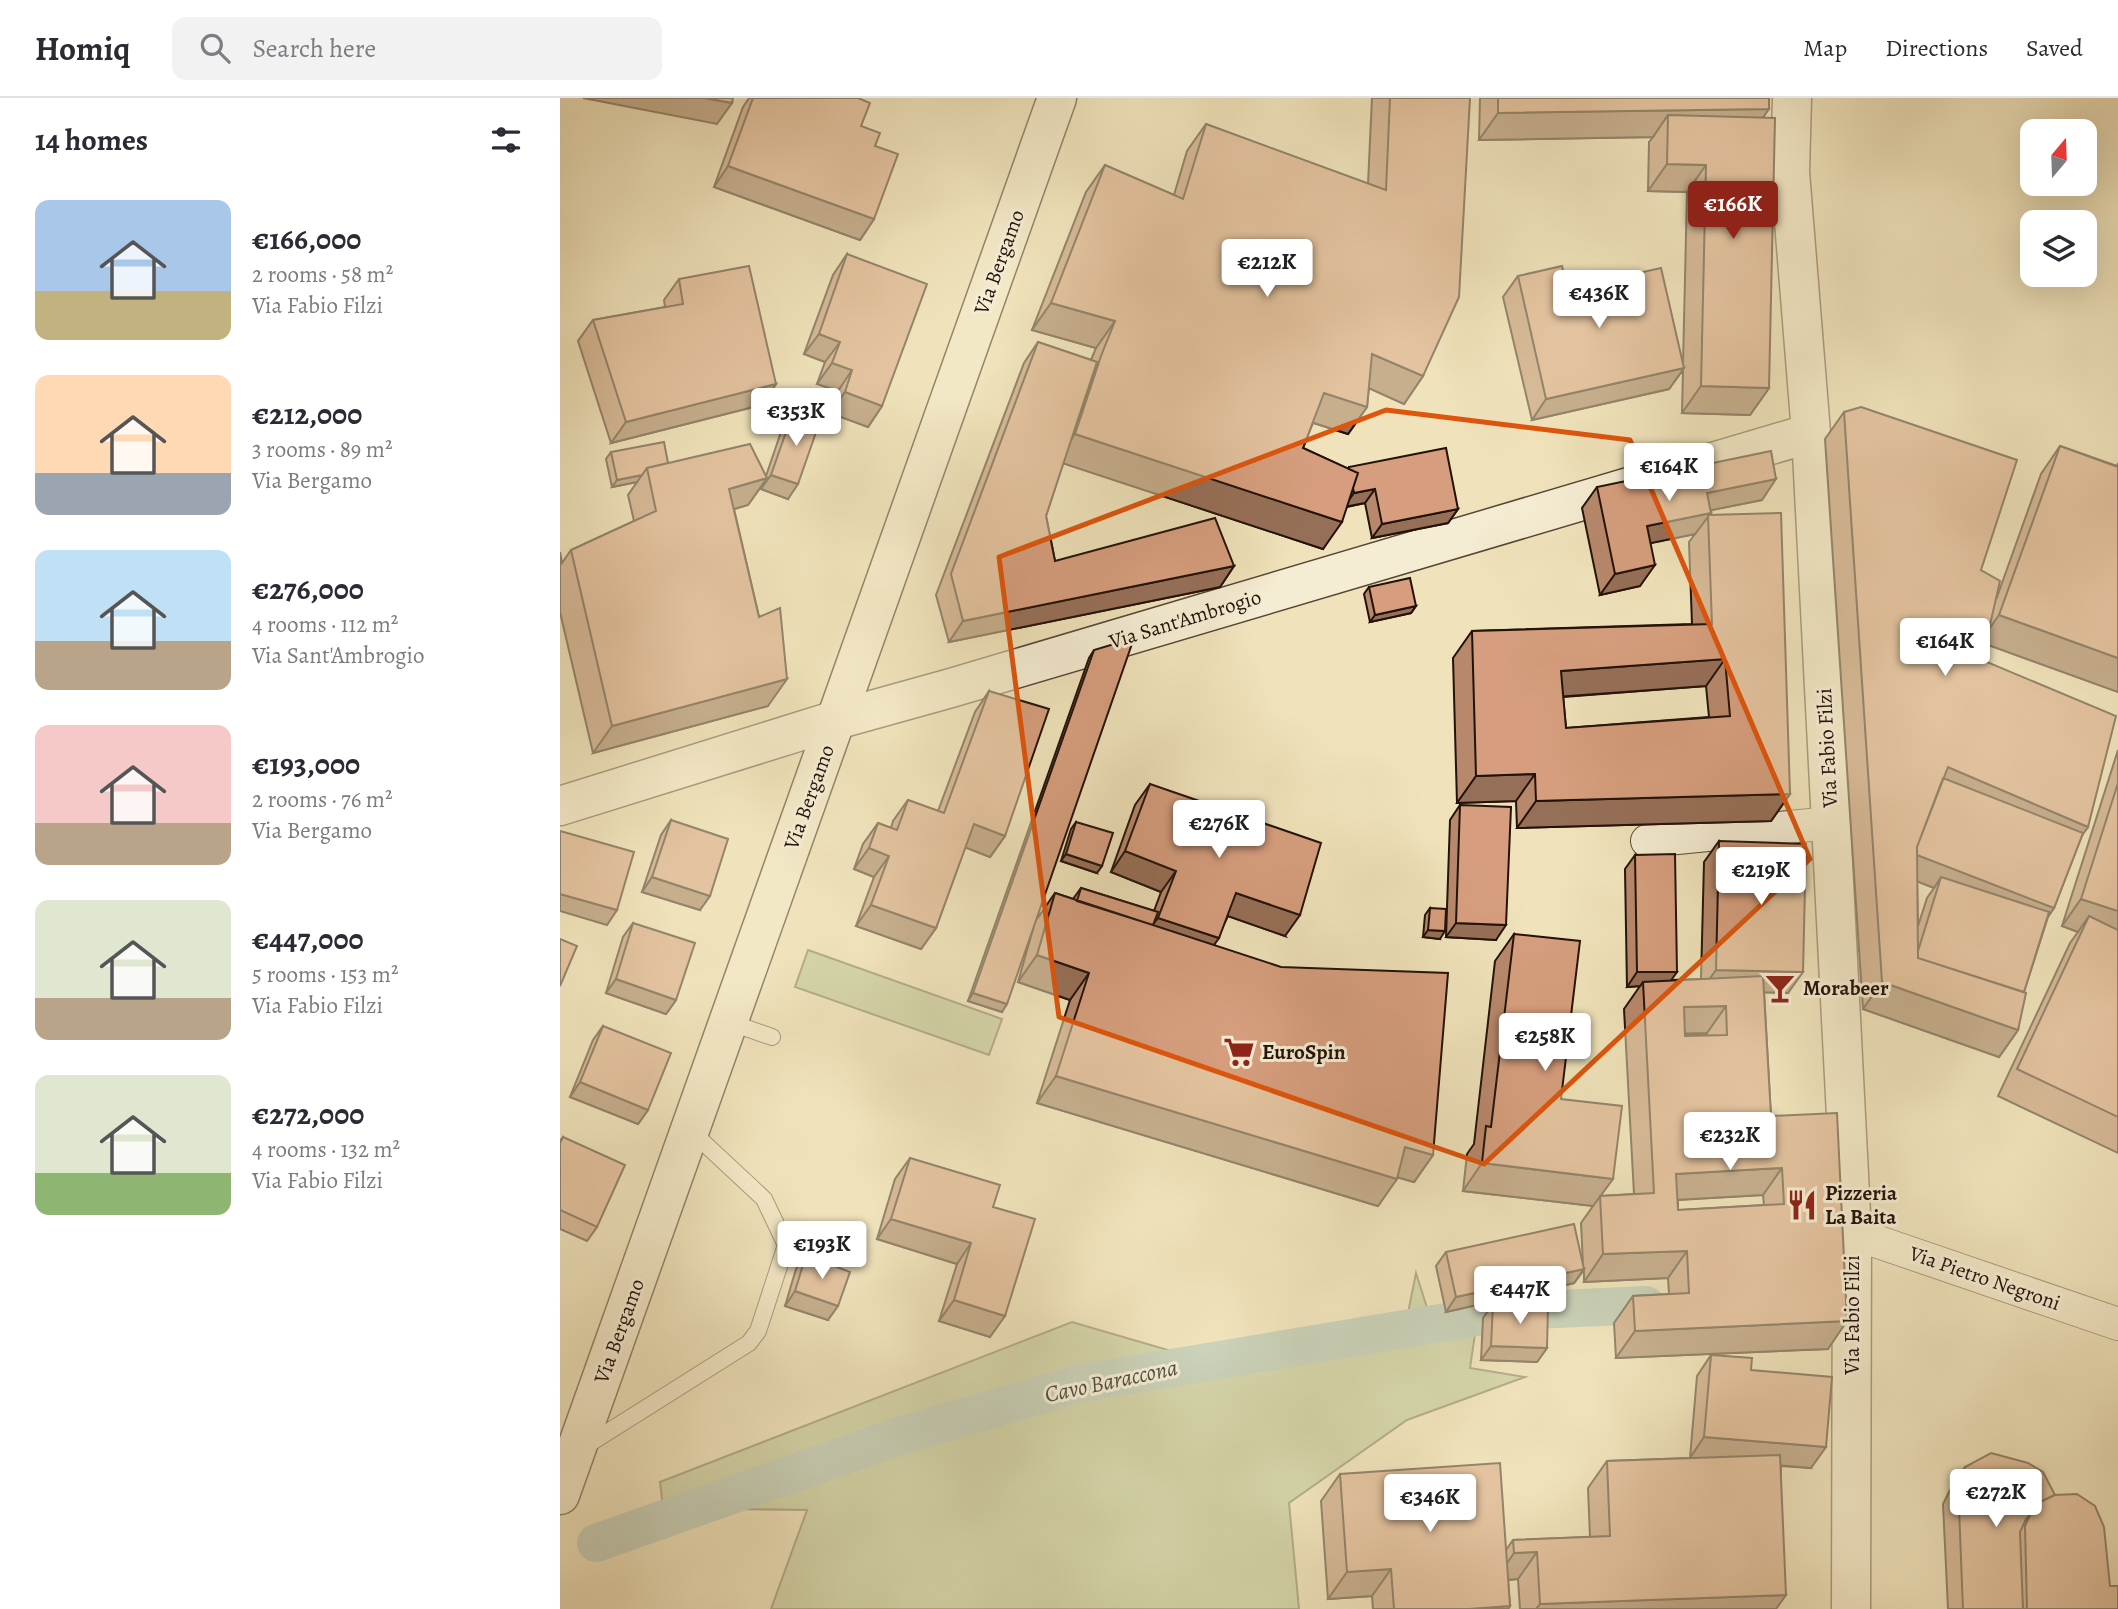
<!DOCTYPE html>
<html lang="en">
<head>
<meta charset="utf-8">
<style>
  body { margin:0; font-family:Alegreya,serif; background:#f2f2f3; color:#2b2b33; height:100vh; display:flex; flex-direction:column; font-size:26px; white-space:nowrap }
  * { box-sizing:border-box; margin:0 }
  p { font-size:23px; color:#7c7c81 }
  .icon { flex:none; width:38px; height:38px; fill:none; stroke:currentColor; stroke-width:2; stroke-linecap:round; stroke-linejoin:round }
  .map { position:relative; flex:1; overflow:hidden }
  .panel { display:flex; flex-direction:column; background:#fff; width:560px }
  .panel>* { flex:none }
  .needle { width:46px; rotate:19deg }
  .tools { position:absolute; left:1460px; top:21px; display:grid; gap:14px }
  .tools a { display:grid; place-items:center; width:77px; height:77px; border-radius:14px; background:#fff; box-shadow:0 7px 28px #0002; font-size:35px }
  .price { position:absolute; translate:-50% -60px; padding:0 16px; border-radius:7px; background:#fff; color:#222; font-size:23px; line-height:46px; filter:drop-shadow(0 2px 4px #0008) }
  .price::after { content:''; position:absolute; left:50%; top:42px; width:21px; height:16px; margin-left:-10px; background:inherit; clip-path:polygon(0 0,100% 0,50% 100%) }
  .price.on { background:#8f2418; color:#fff }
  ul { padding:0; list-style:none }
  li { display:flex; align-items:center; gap:21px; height:175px; padding:0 35px }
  li span { display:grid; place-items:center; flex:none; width:196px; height:140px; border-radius:14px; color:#555 }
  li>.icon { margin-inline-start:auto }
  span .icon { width:84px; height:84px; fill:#fffc; stroke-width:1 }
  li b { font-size:30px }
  h2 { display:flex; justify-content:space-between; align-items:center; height:84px; padding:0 35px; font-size:30px }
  header { display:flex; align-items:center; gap:42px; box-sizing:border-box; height:98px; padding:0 35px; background:#fff; border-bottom:2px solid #e1e1e2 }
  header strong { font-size:33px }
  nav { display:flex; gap:38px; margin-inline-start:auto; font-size:24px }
  .search { width:490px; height:63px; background:#f2f2f3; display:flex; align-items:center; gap:18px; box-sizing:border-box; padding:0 24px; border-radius:14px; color:#7c7c81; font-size:26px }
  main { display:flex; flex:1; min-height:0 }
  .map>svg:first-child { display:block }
  .green { fill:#b3c595; stroke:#6b6c4f; stroke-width:2 }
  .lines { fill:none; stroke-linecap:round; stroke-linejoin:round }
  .canal { stroke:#9cbdb7; stroke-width:38 }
  .service-casing { stroke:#564636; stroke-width:18 }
  .minor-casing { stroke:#564636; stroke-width:34 }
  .tertiary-casing { stroke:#564636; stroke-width:41 }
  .secondary-casing { stroke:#231209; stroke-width:41 }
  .service { stroke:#f5edd3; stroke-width:16 }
  .minor { stroke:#f5edd3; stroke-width:32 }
  .tertiary { stroke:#f5edd3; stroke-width:38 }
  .secondary { stroke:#f5edd3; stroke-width:38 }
  .wall { fill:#b8886c; stroke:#231209; stroke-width:2; fill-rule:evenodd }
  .shaded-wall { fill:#966f58; stroke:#231209; stroke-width:2 }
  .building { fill:#d69e7e; stroke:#231209; stroke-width:2; fill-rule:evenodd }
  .marked { fill:none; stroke:#de550c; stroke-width:5; stroke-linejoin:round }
  .labels { text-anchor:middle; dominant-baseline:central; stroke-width:6; stroke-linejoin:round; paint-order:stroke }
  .street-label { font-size:21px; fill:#231209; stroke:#f5edd3 }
  .poi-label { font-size:21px; font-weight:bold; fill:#231209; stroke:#f5edd3; text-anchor:start }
  .water-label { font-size:23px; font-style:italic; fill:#4d4e46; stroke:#f5edd3 }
</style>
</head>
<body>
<header>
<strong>Homiq</strong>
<div class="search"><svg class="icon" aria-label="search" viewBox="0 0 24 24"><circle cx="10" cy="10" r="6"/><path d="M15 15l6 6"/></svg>Search here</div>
<nav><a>Map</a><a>Directions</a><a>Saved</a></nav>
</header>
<main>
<section class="panel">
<h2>14 homes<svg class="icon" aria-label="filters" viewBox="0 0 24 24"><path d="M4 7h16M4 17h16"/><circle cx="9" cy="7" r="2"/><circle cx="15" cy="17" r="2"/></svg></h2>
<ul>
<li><span style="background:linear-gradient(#a9c7e8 65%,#c2b280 0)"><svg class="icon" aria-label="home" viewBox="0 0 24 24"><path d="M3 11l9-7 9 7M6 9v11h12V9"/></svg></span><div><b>€166,000</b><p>2 rooms · 58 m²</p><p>Via Fabio Filzi</p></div></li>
<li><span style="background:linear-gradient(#ffd9b3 70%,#9aa5b1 0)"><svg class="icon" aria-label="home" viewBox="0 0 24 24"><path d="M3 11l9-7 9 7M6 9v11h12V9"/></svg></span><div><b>€212,000</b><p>3 rooms · 89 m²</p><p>Via Bergamo</p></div></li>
<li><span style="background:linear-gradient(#bfe0f5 65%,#b9a48a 0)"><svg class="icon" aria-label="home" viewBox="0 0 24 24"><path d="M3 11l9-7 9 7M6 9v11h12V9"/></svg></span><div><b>€276,000</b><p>4 rooms · 112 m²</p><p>Via Sant'Ambrogio</p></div></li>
<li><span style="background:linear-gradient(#f6c9c9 70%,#b9a48a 0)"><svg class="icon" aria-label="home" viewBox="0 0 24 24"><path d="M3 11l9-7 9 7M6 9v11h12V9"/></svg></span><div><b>€193,000</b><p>2 rooms · 76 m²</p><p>Via Bergamo</p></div></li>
<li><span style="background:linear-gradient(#dfe7d0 70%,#b9a48a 0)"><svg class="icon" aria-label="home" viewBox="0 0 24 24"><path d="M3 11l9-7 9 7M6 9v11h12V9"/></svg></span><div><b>€447,000</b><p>5 rooms · 153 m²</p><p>Via Fabio Filzi</p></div></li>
<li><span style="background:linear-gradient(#dfe7d0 70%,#8fb573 0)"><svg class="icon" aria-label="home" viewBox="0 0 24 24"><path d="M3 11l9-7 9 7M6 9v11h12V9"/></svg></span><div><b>€272,000</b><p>4 rooms · 132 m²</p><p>Via Fabio Filzi</p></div></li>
</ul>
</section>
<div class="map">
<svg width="1558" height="1511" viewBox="0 0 1558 1511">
  <rect width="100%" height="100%" fill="#f0e3bb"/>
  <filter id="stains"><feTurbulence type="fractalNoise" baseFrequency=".00286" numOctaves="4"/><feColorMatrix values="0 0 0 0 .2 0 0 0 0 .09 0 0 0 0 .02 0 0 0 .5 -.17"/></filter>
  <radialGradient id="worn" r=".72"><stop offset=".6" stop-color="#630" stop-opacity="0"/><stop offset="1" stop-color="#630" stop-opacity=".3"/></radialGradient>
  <path class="green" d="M248,852L442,921L429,957L235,889Z
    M856,1175L877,1241L915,1236L910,1270L965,1279L847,1322L729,1405L739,1511H211L247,1412L103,1410L100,1384L512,1224L618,1255L846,1225Z"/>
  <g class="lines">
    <path class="canal" d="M36,1445L342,1337L522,1285L952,1213L1086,1207"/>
    <g class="service-casing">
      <path id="service" d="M169,924L212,939
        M24,1349L189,1245L198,1233L226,1147L204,1101L130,1032"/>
    </g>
    <g class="minor-casing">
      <path id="minor" d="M1087,743L1271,725
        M1292,1135L1558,1226"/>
    </g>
    <g class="tertiary-casing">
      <path id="tertiary" d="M1232,0L1230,74L1251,335L1292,1135L1291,1511
        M0,708L276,622L391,590L1251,335"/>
    </g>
    <g class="secondary-casing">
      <path id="secondary" d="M0,1397L497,0"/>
    </g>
    <use href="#service" class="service"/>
    <use href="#minor" class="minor"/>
    <use href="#tertiary" class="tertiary"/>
    <use href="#secondary" class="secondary"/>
  </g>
  <path class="wall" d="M189,0H298L301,28L315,48L314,121L300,142L154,89L183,9Z
    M812,0H910L863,278L844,306L809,290L807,309L788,336L753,325L743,350L788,371L789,369L898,411L888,425L812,440L805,405L787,409L763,451L503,365L486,418L495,463L674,468L660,489L389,544L376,497L464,265L478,244L531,262L536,250L472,232L526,94L545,67L614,97L627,53L646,26L808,86Z
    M920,0H1209L1203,20L1209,290L1190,317L1122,315L1123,272L1109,291L972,322L943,199L958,178L1008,191L1123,266L1127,94L1088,93L1089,44L1093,39L919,42Z
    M287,156L322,308L308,329L270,315L278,293L257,286L265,264L244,256L273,177Z
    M119,181L216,286L201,307L51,345L18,243L33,222L105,209L104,202Z
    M233,314L228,401L201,391L203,386L188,407L174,411L199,519L208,608L33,655L0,514V454L2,465L11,452L74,423L68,397L77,384L52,389L46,361L51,354L108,365L206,378L223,328Z
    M1284,314L1421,472L1437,499L1481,376L1500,348L1557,368L1558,365V594L1426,546L1422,562L1528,729L1523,735L1494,810L1488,819L1464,894L1458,932L1439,959L1303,911L1265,341ZM1357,783L1374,790L1367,800L1358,828Z
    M1037,389L1202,402L1151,412V415L1149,417L1230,696L1211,723L957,730L956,703L897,705L893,560L912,533L1132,526L1129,444L1135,436L1090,445L1080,488L1040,497L1022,410ZM1146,588L1149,619L1006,630L1003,599Z
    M809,489L856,508L851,515L810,524L804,496Z
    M534,552L477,821L495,795L513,801L521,790L594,813L601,794L551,774L575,707L590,686L725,838L668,818L654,847L873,1057L854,1084L837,1079L818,1108L477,1005L510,902L458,884L473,831L442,914L408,903L529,560Z
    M429,593L445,738L430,759L405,749L376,830L361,851L296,828L314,779L294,771L303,746L318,725L331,730L333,723L348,702L378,713L415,614Z
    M1558,652V1055L1438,998L1510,845L1518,834L1502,828Z
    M900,707L936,842L886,839L890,722Z
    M111,722L140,812L82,794L101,737Z
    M516,724L537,775L501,763L511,731Z
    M1159,743L1228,895L1204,894L1211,1018L1268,1251L1056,1260L1054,1225L1073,1198L1109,1196L1108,1180L1024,1184V1172L1014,1185L886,1214L876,1168L886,1154L1023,1167L1021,1125L1033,1108L903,1093L907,1056L914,1046L935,863L954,836L1001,1001L1042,1098L1074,1096L1064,911L1080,888L1067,889L1065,771L1075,757L1111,882L1141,881L1144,764ZM1147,935V937L1125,938V936ZM1203,1097L1204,1107L1118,1112V1102Z
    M870,810L880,841L863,839L865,817Z
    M73,825L116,902L106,916L46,895L63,839Z
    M43,928L88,1012L78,1026L10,999L33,942Z
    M3,1039L37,1129L27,1143L0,1131V1043Z
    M350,1060L433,1109L430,1239L379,1223L397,1166L317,1141L335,1081Z
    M246,1157L268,1222L225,1208L236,1171Z
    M933,1206L987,1250L977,1264L921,1262L923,1220Z
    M1151,1257L1191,1272L1251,1370L1221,1368L1216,1511H960L958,1481L948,1482L950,1508L948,1511H813L812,1498L768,1501L761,1403L780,1376L946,1452L953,1442L1030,1439L1028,1390L1047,1363L1130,1360L1137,1278Z
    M1405,1369L1495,1397L1550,1488L1558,1511H1388L1383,1406L1391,1390Z"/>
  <path class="shaded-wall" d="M23,0H145L172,5L157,26Z
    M1209,11L1190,38L1108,17L1093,39L919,42L938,15Z
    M1107,66L1146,67L1127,94L1088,93Z
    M168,68L314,121L300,142L154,89Z
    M491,205L555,223L536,250L472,232Z
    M259,236L280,244L265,264L244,256Z
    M812,256L863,278L844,306L793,283Z
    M272,265L292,272L278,293L257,286Z
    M1124,270L1109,291L972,322L986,301Z
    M216,286L201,307L51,345L66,324Z
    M1141,288L1209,290L1190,317L1122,315Z
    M285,294L322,308L308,329L270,315Z
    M764,295L807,309L788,336L745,322Z
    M515,336L782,424L763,451L496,363Z
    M82,377L77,384L52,389L57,382Z
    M211,377L238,386L228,401L201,391Z
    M207,380L188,407L150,418L169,391Z
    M1216,381L1202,402L1132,416L1147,395Z
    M815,391L805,405L784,409L794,395Z
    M898,411L888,425L812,440L822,426Z
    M1151,415L1135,436L1072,449L1087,428Z
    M1095,467L1080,488L1040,497L1055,476Z
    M674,468L660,489L389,544L403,523Z
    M856,508L851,515L810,524L815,517Z
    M1439,517L1558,560V594L1420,544Z
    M1165,561L1146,588L982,600L1001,573Z
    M227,581L208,608L33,655L52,628Z
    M1388,669L1528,729L1509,756L1375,699Z
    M975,676L956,703L897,705L916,678Z
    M1230,696L1211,723L957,730L976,703Z
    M414,726L445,738L430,759L399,747Z
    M309,750L329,758L314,779L294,771Z
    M565,753L616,773L601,794L551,774Z
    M1353,755L1494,810L1479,831L1381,779L1374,790L1338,776Z
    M506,756L542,768L537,775L501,763Z
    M92,779L150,798L140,812L82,794Z
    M676,795L740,817L725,838L662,816Z
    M0,796L57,812L47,827L0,813Z
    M1521,801L1558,813V847L1529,818L1518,834L1502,828Z
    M311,807L376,830L361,851L296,828Z
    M598,820L659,840L644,861L588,833Z
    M896,825L946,827L936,842L886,839Z
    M868,832L885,833L880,841L863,839Z
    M477,857L529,875L510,902L458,884Z
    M1156,872L1243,874L1228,895L1141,893Z
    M1077,874H1117L1107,888L1083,884L1080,888L1067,889Z
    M56,881L116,902L106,916L46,895Z
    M1322,884L1458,932L1439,959L1303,911Z
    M413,895L447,906L442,914L408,903Z
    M1166,908L1147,935L1105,936L1124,909Z
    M496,978L837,1081L818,1108L477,1005Z
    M20,984L88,1012L78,1026L10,999Z
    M845,1049L873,1057L854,1084L826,1076Z
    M922,1065L1053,1081L1033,1108L903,1093Z
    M1222,1070L1203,1097L1097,1103L1116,1076Z
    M331,1121L411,1145L397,1166L317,1141Z
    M1127,1153L1108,1180L1024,1184L1043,1156Z
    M1024,1171L1014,1185L886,1214L896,1199Z
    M235,1193L278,1208L268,1222L225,1208Z
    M394,1202L445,1218L430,1239L379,1223Z
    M1287,1223L1268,1251L1056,1260L1075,1233Z
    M931,1248L987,1250L977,1264L921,1262Z
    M1144,1339L1266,1349L1251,1370L1130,1360Z
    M977,1454L958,1481L935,1483L954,1455Z
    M831,1471L812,1498L768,1501L787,1474Z
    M1226,1497L1216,1511H976L980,1506Z
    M950,1508L948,1511H909Z"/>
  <path class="building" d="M145,0H173L172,5Z
    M193,0H298L310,5L301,28L320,35L315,48L338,56L314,121L168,68Z
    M830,0H910L899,199L863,278L812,256L807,309L764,295L743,350L798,375L782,424L515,336L541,258L555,223L491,205L545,67L623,101L646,26L826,92Z
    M938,0H1209V11L938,15Z
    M1108,17L1215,20L1209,290L1141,288L1146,67L1107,66Z
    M287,156L367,186L322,308L285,294L292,272L272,265L280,244L259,236Z
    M189,168L216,286L66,324L33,222L123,206L119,181Z
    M1002,168L1008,191L1101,170L1124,270L986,301L958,178Z
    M478,244L537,264L486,418L495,463L655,420L674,468L403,523L391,476Z
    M1301,309L1457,362L1421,472L1440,483L1422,562L1556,618L1528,729L1388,669L1357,749L1358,860L1466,895L1458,932L1322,884L1284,314Z
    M233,314L260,323L238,386L211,377Z
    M104,344L108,365L87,370L82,377L57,382L51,354Z
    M190,346L207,380L169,391L199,519L220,510L227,581L52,628L11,452L96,413L87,370Z
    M1500,348L1558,369V560L1439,517Z
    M886,350L898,411L822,426L815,391L794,395L793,390L798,375L789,371V369Z
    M1211,353L1216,381L1147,395L1151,415L1087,428L1095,467L1055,476L1037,389Z
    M1221,415L1230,696L976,703L975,676L916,678L912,533L1152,526L1148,417ZM1165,561L1170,618L1006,630L1001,573Z
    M850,480L856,508L815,517L809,489Z
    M574,540L447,906L413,895L534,552Z
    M429,593L489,611L445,738L414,726L376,830L311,807L329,758L309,750L318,725L337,732L348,702L384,715Z
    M1383,680L1523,735L1494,810L1357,757V749Z
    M1558,685V813L1521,801Z
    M590,686L761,745L740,817L676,795L659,840L598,820L616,773L565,753Z
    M900,707L951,709L946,827L896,825Z
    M111,722L168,741L150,798L92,779Z
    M516,724L553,735L542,768L506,756Z
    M0,733L74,754L57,812L0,796Z
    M1159,743L1246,746L1243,874L1156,872Z
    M1115,756L1117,874H1077L1075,757Z
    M1381,779L1489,814L1464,894L1358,860V853Z
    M521,790L598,814L593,827L517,803Z
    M495,795L721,869L888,875L873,1057L845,1049L837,1081L496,978L529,875L477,857Z
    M870,810L886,811L885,833L868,832Z
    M1529,818L1558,832V1019L1457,971Z
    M73,825L135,845L116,902L56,881Z
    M954,836L1020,843L1001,1001L1062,1008L1053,1081L922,1065L926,1028L931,1029Z
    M0,841L17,848L0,888Z
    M1203,878L1211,1018L1277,1015L1287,1223L1075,1233L1073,1198L1129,1195L1127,1153L1043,1156L1040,1098L1094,1095L1083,884ZM1166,908L1167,937L1125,938L1124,909ZM1222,1070L1224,1106L1118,1112L1116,1076Z
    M43,928L111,955L88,1012L20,984Z
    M3,1039L65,1067L37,1129L0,1112V1045Z
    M350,1060L440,1087L433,1109L475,1121L445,1218L394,1202L411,1145L331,1121Z
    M1014,1126L1024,1171L896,1199L886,1154Z
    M246,1157L290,1174L278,1208L235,1193Z
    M933,1206L988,1208L987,1250L931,1248Z
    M1151,1257L1192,1260L1191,1272L1272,1279L1266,1349L1144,1339Z
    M1431,1355L1468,1365L1483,1374L1495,1397L1480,1404L1466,1421L1460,1434L1463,1511H1403L1398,1385L1405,1369Z
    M1220,1357L1226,1497L980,1506L977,1454L954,1455L953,1442L1050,1438L1047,1363Z
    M940,1365L950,1508L909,1511H834L831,1471L787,1474L780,1376Z
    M1517,1396L1535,1408L1544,1429L1550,1488H1558V1511H1467L1465,1428L1471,1415L1480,1404L1494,1397Z"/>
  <path d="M0 0H1558V1511H0ZM826,312L1070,342L1250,761L924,1066L499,919L439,459Z" fill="#f0e3bb" fill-opacity=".55" fill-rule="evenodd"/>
  <path class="marked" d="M826,312L1070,342L1250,761L924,1066L499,919L439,459Z"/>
  <defs>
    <g id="bar-bare" transform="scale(2.415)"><path d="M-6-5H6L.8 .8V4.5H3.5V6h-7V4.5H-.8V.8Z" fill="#8f2418" stroke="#f5edd3" stroke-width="2.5" paint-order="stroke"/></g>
    <g id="supermarket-bare" transform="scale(2.415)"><path d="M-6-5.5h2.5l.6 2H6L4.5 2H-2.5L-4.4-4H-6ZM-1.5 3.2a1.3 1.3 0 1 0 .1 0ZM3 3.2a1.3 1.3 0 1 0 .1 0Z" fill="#8f2418" stroke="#f5edd3" stroke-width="2.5" paint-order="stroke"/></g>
    <g id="restaurant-bare" transform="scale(2.415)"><path d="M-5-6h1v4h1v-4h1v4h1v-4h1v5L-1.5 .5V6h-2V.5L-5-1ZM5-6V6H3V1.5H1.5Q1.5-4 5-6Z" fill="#8f2418" stroke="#f5edd3" stroke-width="2.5" paint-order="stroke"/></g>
  </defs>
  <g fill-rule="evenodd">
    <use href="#bar-bare" x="1220" y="890"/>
    <use href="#supermarket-bare" x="679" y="954"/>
    <use href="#restaurant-bare" x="1242" y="1107"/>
  </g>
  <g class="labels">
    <g class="street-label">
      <text transform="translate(439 164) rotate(-70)">Via Bergamo</text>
      <text transform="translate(625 521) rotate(-17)">Via Sant'Ambrogio</text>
      <text transform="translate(1267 650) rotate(-93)">Via Fabio Filzi</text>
      <text transform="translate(249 699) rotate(-70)">Via Bergamo</text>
      <text transform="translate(1425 1180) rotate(19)">Via Pietro Negroni</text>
      <text transform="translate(1292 1217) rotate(-90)">Via Fabio Filzi</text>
      <text transform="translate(59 1233) rotate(-70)">Via Bergamo</text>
    </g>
    <g class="poi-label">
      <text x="1243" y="890">Morabeer</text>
      <text x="702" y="954">EuroSpin</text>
      <text x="1265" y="1095">Pizzeria<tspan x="1265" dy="24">La Baita</tspan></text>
    </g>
    <g class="water-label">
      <text transform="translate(551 1283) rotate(-12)">Cavo Baraccona</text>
    </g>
  </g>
  <rect width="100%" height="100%" filter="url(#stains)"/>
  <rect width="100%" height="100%" fill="url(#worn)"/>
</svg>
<div class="tools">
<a><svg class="needle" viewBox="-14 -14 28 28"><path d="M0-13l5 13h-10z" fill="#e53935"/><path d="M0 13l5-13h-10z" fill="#7c7c81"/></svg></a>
<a><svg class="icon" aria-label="layers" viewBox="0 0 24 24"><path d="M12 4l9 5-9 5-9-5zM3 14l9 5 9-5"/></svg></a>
</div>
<b class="price on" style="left:1173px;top:143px">€166K</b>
<b class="price" style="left:707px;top:201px">€212K</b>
<b class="price" style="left:1039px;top:232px">€436K</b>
<b class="price" style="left:236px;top:350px">€353K</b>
<b class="price" style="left:1109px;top:405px">€164K</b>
<b class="price" style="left:1385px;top:580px">€164K</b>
<b class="price" style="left:659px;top:762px">€276K</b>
<b class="price" style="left:1201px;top:809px">€219K</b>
<b class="price" style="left:985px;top:975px">€258K</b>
<b class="price" style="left:1170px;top:1074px">€232K</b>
<b class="price" style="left:262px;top:1183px">€193K</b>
<b class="price" style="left:960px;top:1228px">€447K</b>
<b class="price" style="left:1436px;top:1431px">€272K</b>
<b class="price" style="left:870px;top:1436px">€346K</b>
</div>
</main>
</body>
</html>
